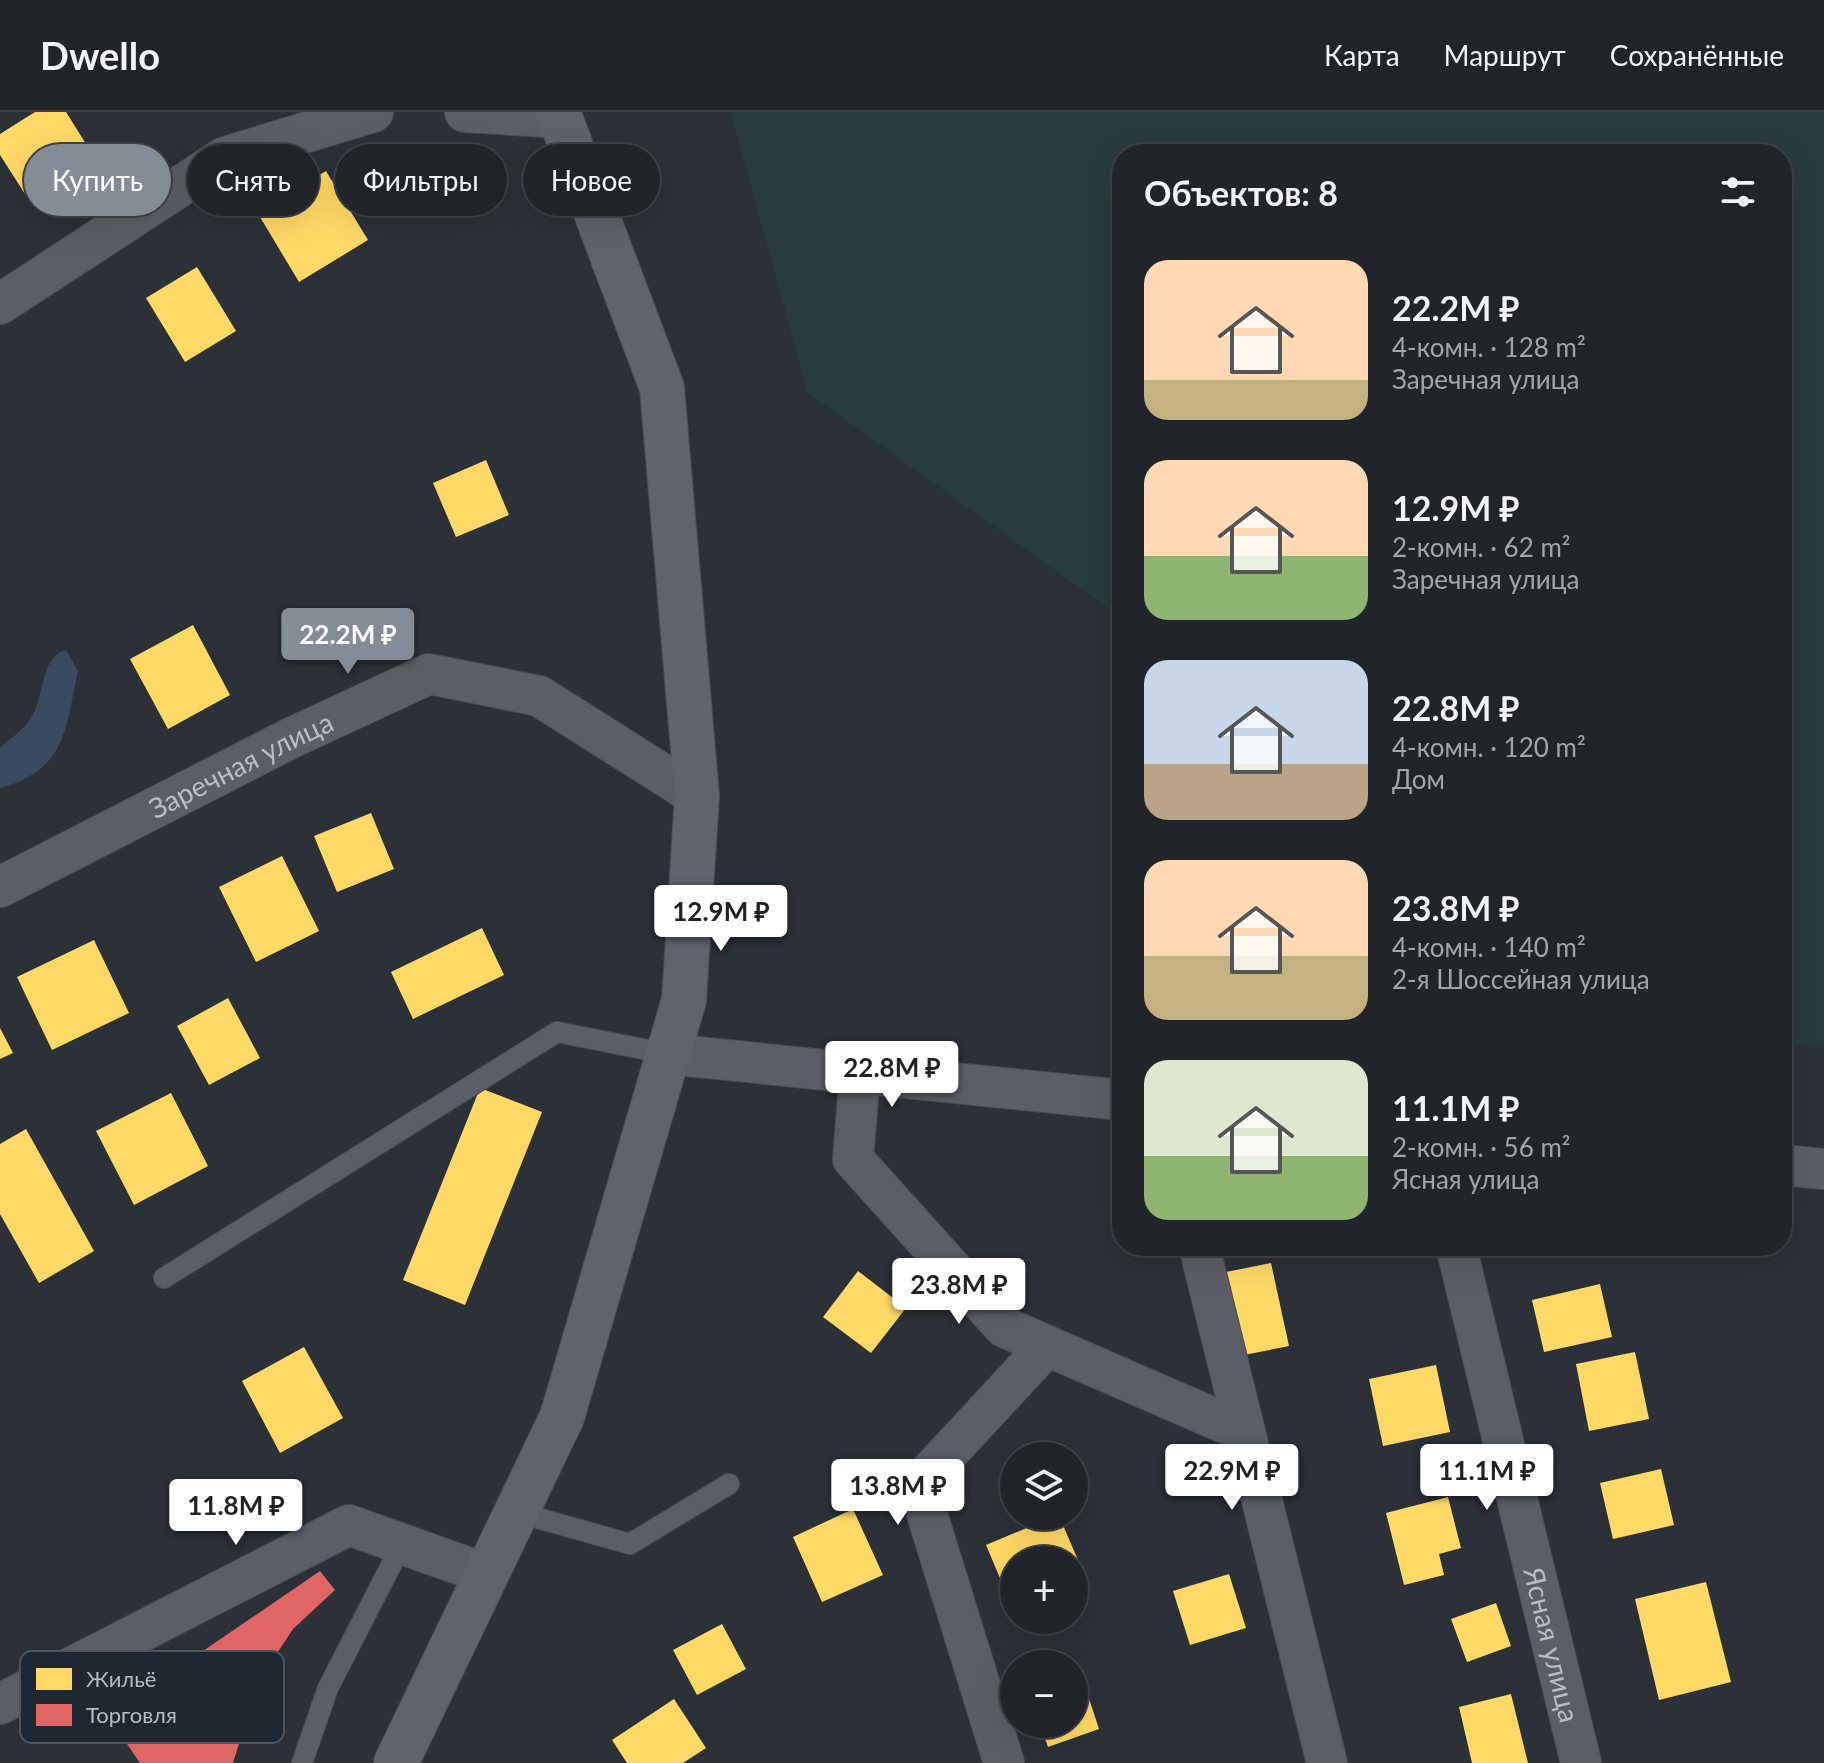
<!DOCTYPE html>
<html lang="ru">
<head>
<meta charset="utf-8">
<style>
  body { margin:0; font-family:Lato,sans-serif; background:#292d31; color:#f1f3f6; height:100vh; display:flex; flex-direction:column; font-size:30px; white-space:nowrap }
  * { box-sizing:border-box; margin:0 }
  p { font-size:26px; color:#a2a5a8 }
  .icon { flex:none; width:44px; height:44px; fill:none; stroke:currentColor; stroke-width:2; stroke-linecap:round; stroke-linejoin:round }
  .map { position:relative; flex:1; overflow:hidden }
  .side { position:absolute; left:1112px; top:32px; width:680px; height:1112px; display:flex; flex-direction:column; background:#212529; border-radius:32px; box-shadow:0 8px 32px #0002,0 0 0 2px #3e4246 }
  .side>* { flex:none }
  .top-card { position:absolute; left:24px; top:32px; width:760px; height:72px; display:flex; gap:16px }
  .tools { position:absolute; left:1000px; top:1330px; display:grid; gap:16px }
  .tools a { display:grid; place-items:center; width:88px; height:88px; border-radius:50%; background:#212529; box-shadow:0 8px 32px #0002,0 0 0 2px #3e4246; font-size:40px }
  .price { position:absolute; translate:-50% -68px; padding:0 18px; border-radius:8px; background:#fff; color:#222; font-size:26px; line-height:52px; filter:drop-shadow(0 2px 4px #0008) }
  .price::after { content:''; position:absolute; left:50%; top:48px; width:24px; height:18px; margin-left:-12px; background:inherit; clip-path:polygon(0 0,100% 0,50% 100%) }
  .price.selected { background:#868c95; color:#fff }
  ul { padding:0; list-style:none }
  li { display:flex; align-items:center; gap:24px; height:200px; padding:0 32px }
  li span { display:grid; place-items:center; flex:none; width:224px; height:160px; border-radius:24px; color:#555 }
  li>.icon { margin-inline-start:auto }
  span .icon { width:96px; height:96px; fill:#fffc; stroke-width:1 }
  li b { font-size:34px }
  h2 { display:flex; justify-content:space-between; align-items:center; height:96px; padding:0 32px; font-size:34px }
  .pill { padding:0 28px; border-radius:36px; background:#212529; box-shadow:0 8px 32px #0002,0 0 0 2px #3e4246; font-size:28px; line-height:72px }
  .pill.selected { background:#868c95; color:#fff }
  header { display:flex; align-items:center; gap:48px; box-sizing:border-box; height:112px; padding:0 40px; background:#212529; border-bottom:2px solid #3e4246 }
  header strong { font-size:38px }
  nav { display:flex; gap:44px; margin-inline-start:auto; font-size:28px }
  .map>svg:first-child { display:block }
  .green { fill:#2a3b3d }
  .water { fill:#3c4a5f }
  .homes { fill:#ffd966 }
  .shops { fill:#e06666 }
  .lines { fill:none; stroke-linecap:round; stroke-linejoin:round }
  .service-casing { stroke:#4a4d52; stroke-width:22 }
  .minor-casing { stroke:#4a4d52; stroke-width:42 }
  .secondary-casing { stroke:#4a4d52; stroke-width:46 }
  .service { stroke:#5b5f65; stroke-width:20 }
  .minor { stroke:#5b5f65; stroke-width:40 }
  .secondary { stroke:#5f636a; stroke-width:44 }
  .labels { text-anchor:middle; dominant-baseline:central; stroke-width:8; stroke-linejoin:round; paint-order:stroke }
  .street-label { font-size:28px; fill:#b6bdc7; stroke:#1f2731 }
  .key { fill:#1f2731; stroke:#4c545e; stroke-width:2 }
  .key-label { font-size:22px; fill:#b6bdc7 }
</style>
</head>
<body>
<header>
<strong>Dwello</strong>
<nav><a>Карта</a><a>Маршрут</a><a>Сохранённые</a></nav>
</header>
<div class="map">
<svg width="1824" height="1651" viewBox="0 0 1824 1651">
  <rect width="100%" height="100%" fill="#2c3137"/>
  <path class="green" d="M731,0H1824V935L1782,930V42H1122V506L808,281Z"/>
  <path class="water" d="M66,538L78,559C65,619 66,658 0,676V635C13,626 29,613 35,598C44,579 42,544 66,538Z"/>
  <path class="homes" d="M35,0H66L91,40L25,82L0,43V22Z
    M326,59L368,128L299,170L257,100Z
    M197,155L236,219L185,250L146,186Z
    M486,348L509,403L456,425L433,371Z
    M193,513L230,583L168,617L130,547Z
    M371,701L394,757L337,780L314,724Z
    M282,744L319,819L256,850L219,775Z
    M482,816L504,863L413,907L391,860Z
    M94,828L129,901L52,938L17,865Z
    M228,886L260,946L209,973L177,914Z
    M0,916L13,941L0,947Z
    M480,976L542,1000L465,1193L403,1168Z
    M171,981L208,1054L134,1093L96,1019Z
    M26,1017L94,1139L39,1171L0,1102V1032Z
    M1271,1151L1289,1234L1234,1245L1216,1162Z
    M858,1159L906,1196L871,1241L823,1205Z
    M1600,1172L1612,1225L1544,1240L1532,1188Z
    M304,1235L343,1306L280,1341L242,1269Z
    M1635,1240L1649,1307L1589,1319L1576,1252Z
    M1436,1253L1450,1320L1383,1334L1369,1267Z
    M1661,1357L1674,1413L1613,1427L1600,1371Z
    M1448,1385L1461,1436L1439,1442L1444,1463L1404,1473L1386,1401Z
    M853,1397L883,1463L822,1490L793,1425Z
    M1055,1404H1059L1081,1455L1074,1458V1448H1014V1483L1008,1485L986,1433Z
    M1229,1462L1246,1516L1190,1533L1173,1479Z
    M1706,1470L1731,1570L1659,1588L1635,1487Z
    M1496,1491L1511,1534L1467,1550L1451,1507Z
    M722,1512L746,1557L697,1583L673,1538Z
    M1080,1559L1099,1617L1048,1635L1040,1612H1074V1561Z
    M1511,1582L1528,1651H1472L1459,1595Z
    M674,1587L706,1636L683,1651H627L612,1628Z"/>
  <path class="shops" d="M320,1459L335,1478L293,1517L248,1585L252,1590L233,1651H140L108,1604Z"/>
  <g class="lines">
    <g class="service-casing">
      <path id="service" d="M164,1166L557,920L668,942
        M516,1400L630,1432L729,1372
        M302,1651L328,1576L402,1432"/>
    </g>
    <g class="minor-casing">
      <g id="minor">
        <path d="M465,0L561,6"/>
        <path d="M0,192L225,45L373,0"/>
        <path id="s1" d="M0,775L291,626L429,562L539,584L697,684"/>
        <path d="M668,942L1122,988"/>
        <path d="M860,961L853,1047L1004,1215L1245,1320"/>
        <path d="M1782,1053L1824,1057"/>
        <path d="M1199,1134L1327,1651"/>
        <path id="s2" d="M1456,1134L1581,1651"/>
        <path d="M0,1592L349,1413L486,1462"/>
        <path d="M1004,1651L918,1373L1047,1234"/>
      </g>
    </g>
    <g class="secondary-casing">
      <path id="secondary" d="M396,1651L562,1305L684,888L697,684L662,276L558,0"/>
    </g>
    <use href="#service" class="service"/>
    <use href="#minor" class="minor"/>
    <use href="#secondary" class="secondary"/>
  </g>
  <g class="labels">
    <g class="street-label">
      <text stroke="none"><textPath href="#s1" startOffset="270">Заречная улица</textPath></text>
      <text stroke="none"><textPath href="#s2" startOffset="410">Ясная улица</textPath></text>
    </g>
  </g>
  <rect x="20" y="1539" width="264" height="92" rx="12" class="key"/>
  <rect x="36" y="1556" width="36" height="22" fill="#ffd966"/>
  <rect x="36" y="1592" width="36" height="22" fill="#e06666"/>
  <g class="key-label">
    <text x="86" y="1575">Жильё</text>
    <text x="86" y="1611">Торговля</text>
  </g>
</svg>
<div class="tools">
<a><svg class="icon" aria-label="layers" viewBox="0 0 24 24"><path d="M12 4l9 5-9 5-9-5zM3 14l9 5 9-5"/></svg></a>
<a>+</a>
<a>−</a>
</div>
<b class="price selected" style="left:348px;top:564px">22.2M ₽</b>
<b class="price" style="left:721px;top:841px">12.9M ₽</b>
<b class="price" style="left:892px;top:997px">22.8M ₽</b>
<b class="price" style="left:959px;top:1214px">23.8M ₽</b>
<b class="price" style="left:1232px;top:1400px">22.9M ₽</b>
<b class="price" style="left:1487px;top:1400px">11.1M ₽</b>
<b class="price" style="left:898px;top:1415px">13.8M ₽</b>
<b class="price" style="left:236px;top:1435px">11.8M ₽</b>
<div class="top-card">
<a class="pill selected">Купить</a>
<a class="pill">Снять</a>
<a class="pill">Фильтры</a>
<a class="pill">Новое</a>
</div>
<section class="side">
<h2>Объектов: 8<svg class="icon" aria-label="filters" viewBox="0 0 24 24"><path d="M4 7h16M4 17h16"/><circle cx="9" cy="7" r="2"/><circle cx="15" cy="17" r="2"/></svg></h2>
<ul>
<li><span style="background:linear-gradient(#ffd9b3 75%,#c2b280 0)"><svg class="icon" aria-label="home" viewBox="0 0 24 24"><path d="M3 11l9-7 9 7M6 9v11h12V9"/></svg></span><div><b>22.2M ₽</b><p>4-комн. · 128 m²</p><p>Заречная улица</p></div></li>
<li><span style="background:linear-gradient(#ffd9b3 60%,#8fb573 0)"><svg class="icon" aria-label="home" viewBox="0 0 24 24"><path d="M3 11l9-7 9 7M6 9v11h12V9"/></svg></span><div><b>12.9M ₽</b><p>2-комн. · 62 m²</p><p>Заречная улица</p></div></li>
<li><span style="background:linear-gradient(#c9d6e8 65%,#b9a48a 0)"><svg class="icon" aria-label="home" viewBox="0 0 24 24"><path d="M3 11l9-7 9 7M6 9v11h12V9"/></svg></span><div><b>22.8M ₽</b><p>4-комн. · 120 m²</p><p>Дом</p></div></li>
<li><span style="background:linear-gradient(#ffd9b3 60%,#c2b280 0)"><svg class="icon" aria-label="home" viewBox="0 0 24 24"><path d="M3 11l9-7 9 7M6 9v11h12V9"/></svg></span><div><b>23.8M ₽</b><p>4-комн. · 140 m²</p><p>2-я Шоссейная улица</p></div></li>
<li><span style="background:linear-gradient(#dfe7d0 60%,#8fb573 0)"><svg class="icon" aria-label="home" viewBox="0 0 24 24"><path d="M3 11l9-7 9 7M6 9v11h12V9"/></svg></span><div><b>11.1M ₽</b><p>2-комн. · 56 m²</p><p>Ясная улица</p></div></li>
</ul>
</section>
</div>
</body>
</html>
